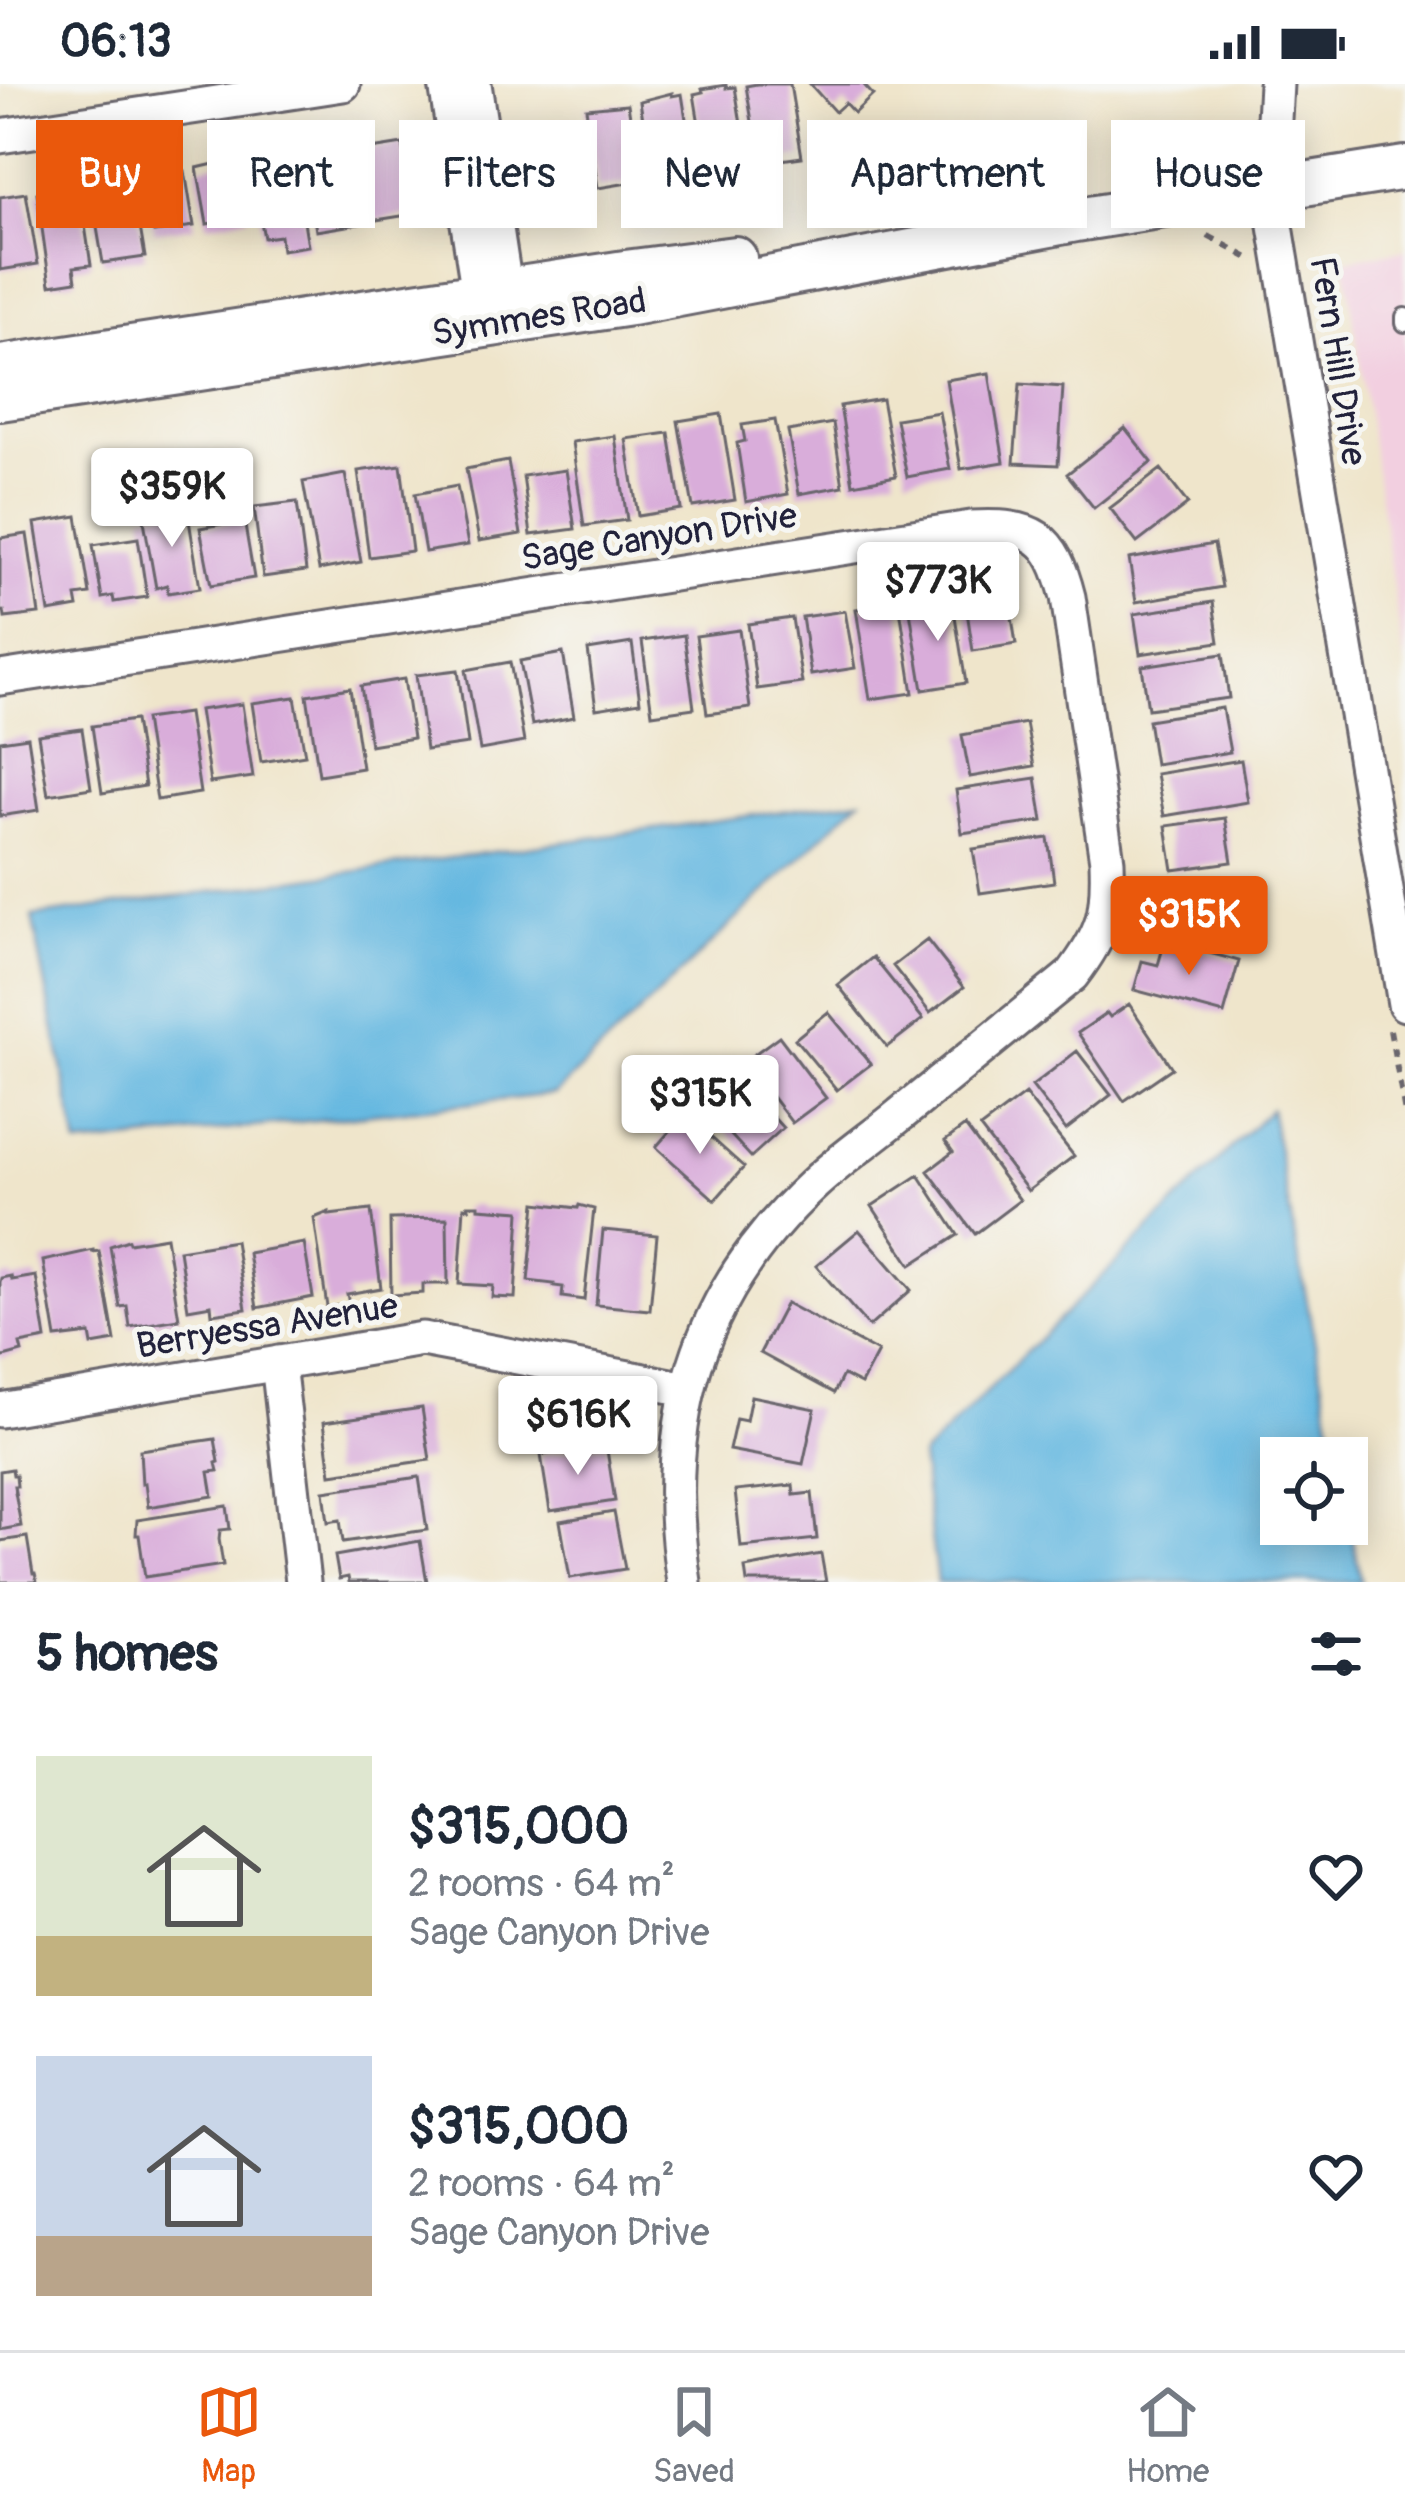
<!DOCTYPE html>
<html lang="en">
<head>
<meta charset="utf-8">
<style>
  body { margin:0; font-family:Pangolin,sans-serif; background:#f6f6f7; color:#1f2937; height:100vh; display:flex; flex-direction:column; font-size:45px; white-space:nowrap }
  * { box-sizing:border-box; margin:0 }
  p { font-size:39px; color:#747a83 }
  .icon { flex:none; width:66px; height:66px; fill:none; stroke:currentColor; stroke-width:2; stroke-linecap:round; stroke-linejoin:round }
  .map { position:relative; height:1498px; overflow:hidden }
  .details { display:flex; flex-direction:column; background:#fff; flex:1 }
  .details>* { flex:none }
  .guide { position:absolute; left:36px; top:36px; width:1335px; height:108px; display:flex; gap:24px }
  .tools { position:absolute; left:1260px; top:1353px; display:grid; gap:24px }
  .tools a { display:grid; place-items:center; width:108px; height:108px; border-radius:0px; background:#fff; box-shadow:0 6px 30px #0003; font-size:60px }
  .price { position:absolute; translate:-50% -102px; padding:0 27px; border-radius:12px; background:#fff; color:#222; font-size:39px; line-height:78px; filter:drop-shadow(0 3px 6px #0008) }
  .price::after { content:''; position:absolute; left:50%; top:72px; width:36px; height:27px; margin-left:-18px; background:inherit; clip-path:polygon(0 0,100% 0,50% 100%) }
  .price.selected { background:#ea580c; color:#fff }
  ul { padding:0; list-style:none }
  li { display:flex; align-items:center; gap:36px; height:300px; padding:0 36px }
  li span { display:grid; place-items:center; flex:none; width:336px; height:240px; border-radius:0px; color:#555 }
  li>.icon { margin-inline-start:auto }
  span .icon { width:144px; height:144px; fill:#fffc; stroke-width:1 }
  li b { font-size:51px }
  h2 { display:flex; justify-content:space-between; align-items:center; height:144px; padding:0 36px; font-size:51px }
  .tag { padding:0 42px; border-radius:0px; background:#fff; box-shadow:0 6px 30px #0003; font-size:42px; line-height:108px }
  .tag.selected { background:#ea580c; color:#fff }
  .status { display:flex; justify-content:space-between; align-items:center; height:84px; padding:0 60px; background:#fff; direction:ltr }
  .status svg { height:33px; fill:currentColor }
  .tab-bar { display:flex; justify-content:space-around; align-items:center; height:168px; border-top:3px solid #e0e1e3; background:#fff; font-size:33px; color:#747a83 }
  .tab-bar a { display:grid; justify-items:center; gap:6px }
  .tab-bar .selected { color:#ea580c }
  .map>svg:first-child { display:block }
  .built { fill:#f2cfe0 }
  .water { fill:#64b7e0; stroke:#436c8e; stroke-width:3 }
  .building { fill:#d9adda }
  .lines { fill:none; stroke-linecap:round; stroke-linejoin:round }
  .service-casing { stroke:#6a666d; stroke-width:22 }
  .minor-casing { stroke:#6a666d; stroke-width:39 }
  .tertiary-casing { stroke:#6a666d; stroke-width:48 }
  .path { stroke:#6a666d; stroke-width:6; stroke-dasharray:9 9; stroke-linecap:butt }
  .service { stroke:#fff; stroke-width:16 }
  .minor { stroke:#fff; stroke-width:33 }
  .tertiary { stroke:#fff; stroke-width:42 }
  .labels { text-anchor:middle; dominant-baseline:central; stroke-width:10; stroke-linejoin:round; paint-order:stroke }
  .street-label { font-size:36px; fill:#22223b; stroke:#f6f6f2 }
</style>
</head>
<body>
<div class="status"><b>06:13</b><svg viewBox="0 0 49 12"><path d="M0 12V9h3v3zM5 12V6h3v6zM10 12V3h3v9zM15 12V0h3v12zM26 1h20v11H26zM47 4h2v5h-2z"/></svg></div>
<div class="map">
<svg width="1405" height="1498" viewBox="0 0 1405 1498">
  <rect width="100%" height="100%" fill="#f6f6f2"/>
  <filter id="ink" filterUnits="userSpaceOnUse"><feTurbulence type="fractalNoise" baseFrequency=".00833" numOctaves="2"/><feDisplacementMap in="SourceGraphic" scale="24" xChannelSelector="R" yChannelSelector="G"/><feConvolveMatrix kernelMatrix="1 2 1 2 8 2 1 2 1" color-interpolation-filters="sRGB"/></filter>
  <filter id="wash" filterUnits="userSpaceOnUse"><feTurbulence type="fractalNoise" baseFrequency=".004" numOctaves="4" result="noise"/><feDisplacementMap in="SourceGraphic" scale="48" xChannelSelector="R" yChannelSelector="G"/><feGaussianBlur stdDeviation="2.7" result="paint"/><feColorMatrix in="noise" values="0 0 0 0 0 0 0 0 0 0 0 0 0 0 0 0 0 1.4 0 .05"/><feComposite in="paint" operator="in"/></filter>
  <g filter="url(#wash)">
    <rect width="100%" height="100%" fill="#efe5cb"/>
    <path class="built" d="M1405,166V584L1345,176Z"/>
    <path class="water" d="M860,716L555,1010L78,1062L32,833Z
      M1270,1025L1337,1374H1281V1440H1347V1423L1361,1498H937L921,1373Z"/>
    <g id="blocks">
      <path class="building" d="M757,0H790L802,73L759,79L746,2Z
        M810,0H863L873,11L854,29L845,19L835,28Z
        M726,1V4L735,3L744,59L703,65L694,10L703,8L702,5Z
        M672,9V12L682,10L691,67L649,73L640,17Z
        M628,20L640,97L598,104L586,24Z
        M577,35L590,126L564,130L562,117L545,119L533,41Z
        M403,60L414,130L370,137L362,88L369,87L365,66Z
        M347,61L359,140L316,147L304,68Z
        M293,70L308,162L282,166L280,152L264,154L250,77Z
        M231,76L239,77L248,133L207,140L197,84Z
        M176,85L177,88L185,87L194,142L154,148L145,92Z
        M132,95L145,173L103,179L90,102Z
        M79,102L91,181L74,183L76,197L50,201L37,109Z
        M26,109L38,180L0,186V113Z
        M989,289L1004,378L961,385L946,296Z
        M1020,300L1063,303L1058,381L1014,379Z
        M882,315L896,392L853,400L840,322Z
        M939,328L950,385L907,393L896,335Z
        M721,330L735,416L693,423L678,337Z
        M775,336L788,410L746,418L737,359L745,357L742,341Z
        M833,339L843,402L799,410L788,347Z
        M1125,344L1152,378L1094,424L1067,390Z
        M669,349L681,425L638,432L626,355Z
        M615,352L627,436L584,442L572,358Z
        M508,377L521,450L479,457L466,385Z
        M401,381L412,467L369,473L358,387Z
        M1161,385L1188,420L1137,459L1110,424Z
        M566,386L575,445L531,451L523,392Z
        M345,390L361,478L319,486L303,398Z
        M457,402L468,461L425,468L415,410Z
        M297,418L306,487L263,493L254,423Z
        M187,424L200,504L168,509L167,501L156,504L143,431Z
        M77,432L90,510L76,512L78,523L49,528L35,439Z
        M244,436L254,494L211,501L200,444Z
        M27,450L39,530L5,534L4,527L0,528V454Z
        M138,454L147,513L114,518L113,512L102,514L93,461Z
        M1214,460L1222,503L1136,518L1129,475Z
        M1007,501L1016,560L973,567L964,508Z
        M952,514L966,599L923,606L909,521Z
        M899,518L913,609L870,615L856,525Z
        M1213,518L1219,558L1140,570L1134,530Z
        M845,527L855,584L811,591L802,533Z
        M792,534L802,599L757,605L748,540Z
        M739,546L750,624L707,630L696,552Z
        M684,551L694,624L652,630L642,557Z
        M632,559L640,618L596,625L588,566Z
        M563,569L574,633L532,641L520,577Z
        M1223,570L1229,614L1148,625L1142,582Z
        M510,578L524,658L480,666L466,586Z
        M458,586L468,660L426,666L416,591Z
        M404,595L413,654L370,661L361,602Z
        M350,604L362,684L319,691L307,611Z
        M295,613L305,671L261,678L252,619Z
        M242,620L253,693L210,699L199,626Z
        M1222,624L1230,668L1155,680L1148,636Z
        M188,629L200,709L157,716L145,635Z
        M135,636L145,702L102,709L92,642Z
        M1026,639L1034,682L970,693L962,651Z
        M82,645L91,704L48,711L38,651Z
        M28,653L39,726L0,732V657Z
        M1241,676L1248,718L1164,732L1156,690Z
        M1036,694L1043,737L962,749L956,706Z
        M1225,734L1232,778L1173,786L1166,742Z
        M1048,754L1054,798L980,809L973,765Z
        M1175,796L1254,805L1249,850L1169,841Z
        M927,856L964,903L930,929L893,882Z
        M1165,857L1239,877L1224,930L1134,906L1142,877L1158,881Z
        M873,873L923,935L887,963L838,901Z
        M1129,920L1172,984L1124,1017L1078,949L1107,929L1110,933Z
        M828,928L871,980L837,1006L795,955Z
        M779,952L826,1014L792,1039L745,977Z
        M1077,967L1111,1011L1066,1046L1032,1002Z
        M724,979L783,1044L751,1073L691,1008Z
        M1025,1010L1074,1072L1028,1107L980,1044Z
        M685,1030L744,1083L715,1116L656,1063Z
        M965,1042L1020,1116L975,1150L928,1087L953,1068L945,1057Z
        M919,1091L958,1151L911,1181L872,1122Z
        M536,1119L578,1124L579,1121L594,1125L584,1216L562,1213L563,1203L554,1202V1200L528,1197Z
        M468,1121H479V1124L520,1127L515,1214L492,1213L493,1202L459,1200L464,1123L469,1124Z
        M371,1126L381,1204L347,1210L349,1220L327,1223L314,1134L329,1128V1131Z
        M447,1134L448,1200H423V1209L391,1211L390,1135Z
        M603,1146L657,1151L650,1226L596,1221Z
        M859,1146L911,1206L869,1243L816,1182Z
        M166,1153L179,1235L130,1243L127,1222L120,1223L110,1162L128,1156L129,1159Z
        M235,1157L246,1225L212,1230L211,1221L188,1225L179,1166Z
        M304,1159L313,1213L257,1224L248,1169Z
        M93,1166V1168L99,1167L115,1257L92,1261L90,1250L56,1254L43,1177Z
        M11,1192L12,1196L36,1192L46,1255L20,1260L22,1268L0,1274V1198L1,1194Z
        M786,1219L878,1268L861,1300L843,1291L834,1309L760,1269Z
        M751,1312L815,1325L803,1380L729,1366L736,1335L746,1337Z
        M422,1324L430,1376L331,1390L324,1338Z
        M215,1355L219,1378L216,1379L218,1387L209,1388L213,1412L148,1423L145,1399L142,1400L140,1366Z
        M606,1360L615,1417L550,1427L541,1371Z
        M12,1385L13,1391H16L17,1402H14L21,1442L0,1446V1387Z
        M419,1393L427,1446L343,1458L340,1436L328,1438L324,1407Z
        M793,1401L794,1411L812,1409L817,1455L741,1463L735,1407Z
        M227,1422L230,1445L220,1446L219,1455L223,1481L145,1493L139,1451H136L137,1436Z
        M614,1428L625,1485L570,1494L560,1437Z
        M27,1453L33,1490H35L37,1498H0V1457Z
        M420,1457L427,1498H349L348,1493L339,1495L335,1472Z
        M821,1470L826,1498H747L745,1484Z"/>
    </g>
  </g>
  <g filter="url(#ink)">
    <use href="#blocks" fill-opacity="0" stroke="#6a666d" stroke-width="3"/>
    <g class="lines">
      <g class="service-casing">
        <path id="service" d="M1405,233V239"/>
      </g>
      <g class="minor-casing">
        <path id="minor" d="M446,0L482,229
          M474,0L509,230
          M1276,0L1270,106L1405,920
          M0,52L343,0
          M0,594L971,444C1034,441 1052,451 1068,513L1107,777C1109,830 1104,849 1072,891C1015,938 958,984 901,1030C873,1053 842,1074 815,1099C695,1209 659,1340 684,1498
          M278,1279L303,1498
          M0,1326L422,1255L687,1305"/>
      </g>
      <g class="tertiary-casing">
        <path id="tertiary" d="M0,283L625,188L735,174
          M0,315L631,220L1076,136L1405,84"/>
      </g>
      <path class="path" d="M1208,152L1249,174
        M1390,946L1405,1029"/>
      <use href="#service" class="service"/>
      <use href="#minor" class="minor"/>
      <use href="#tertiary" class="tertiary"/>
    </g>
  </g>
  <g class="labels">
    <g class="street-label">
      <text transform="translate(539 233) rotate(-9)">Symmes Road</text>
      <text transform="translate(1338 277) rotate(81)">Fern Hill Drive</text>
      <text transform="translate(659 453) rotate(-9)">Sage Canyon Drive</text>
      <text transform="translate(267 1242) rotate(-9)">Berryessa Avenue</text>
    </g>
  </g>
</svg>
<div class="tools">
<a><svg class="icon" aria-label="locate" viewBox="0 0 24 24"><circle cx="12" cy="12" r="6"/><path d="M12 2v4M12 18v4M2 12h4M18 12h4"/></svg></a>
</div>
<b class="price" style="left:172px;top:466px">$359K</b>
<b class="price" style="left:938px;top:560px">$773K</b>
<b class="price selected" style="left:1189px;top:894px">$315K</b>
<b class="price" style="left:700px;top:1073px">$315K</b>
<b class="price" style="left:578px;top:1394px">$616K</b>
<div class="guide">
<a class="tag selected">Buy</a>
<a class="tag">Rent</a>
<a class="tag">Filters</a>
<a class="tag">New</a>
<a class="tag">Apartment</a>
<a class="tag">House</a>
</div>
</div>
<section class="details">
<h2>5 homes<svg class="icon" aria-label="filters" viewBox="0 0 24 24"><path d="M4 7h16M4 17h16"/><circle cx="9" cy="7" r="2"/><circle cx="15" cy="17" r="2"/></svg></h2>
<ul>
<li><span style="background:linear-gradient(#dfe7d0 75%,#c2b280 0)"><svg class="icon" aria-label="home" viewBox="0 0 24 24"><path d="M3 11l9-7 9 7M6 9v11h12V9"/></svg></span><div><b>$315,000</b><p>2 rooms · 64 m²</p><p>Sage Canyon Drive</p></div><svg class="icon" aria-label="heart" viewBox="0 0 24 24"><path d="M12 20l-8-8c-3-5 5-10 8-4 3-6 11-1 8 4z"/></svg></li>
<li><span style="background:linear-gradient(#c9d6e8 75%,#b9a48a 0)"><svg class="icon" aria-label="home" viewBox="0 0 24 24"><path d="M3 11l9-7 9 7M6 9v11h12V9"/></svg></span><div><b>$315,000</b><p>2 rooms · 64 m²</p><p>Sage Canyon Drive</p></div><svg class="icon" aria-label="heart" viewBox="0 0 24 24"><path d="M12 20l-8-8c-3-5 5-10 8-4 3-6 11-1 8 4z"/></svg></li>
</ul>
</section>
<nav class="tab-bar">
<a class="selected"><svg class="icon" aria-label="map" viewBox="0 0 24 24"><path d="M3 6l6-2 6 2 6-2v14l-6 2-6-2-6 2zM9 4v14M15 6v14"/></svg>Map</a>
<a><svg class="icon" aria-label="saved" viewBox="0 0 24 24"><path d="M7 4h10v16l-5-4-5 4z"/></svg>Saved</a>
<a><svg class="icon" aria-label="home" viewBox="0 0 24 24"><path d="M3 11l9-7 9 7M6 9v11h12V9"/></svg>Home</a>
</nav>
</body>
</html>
